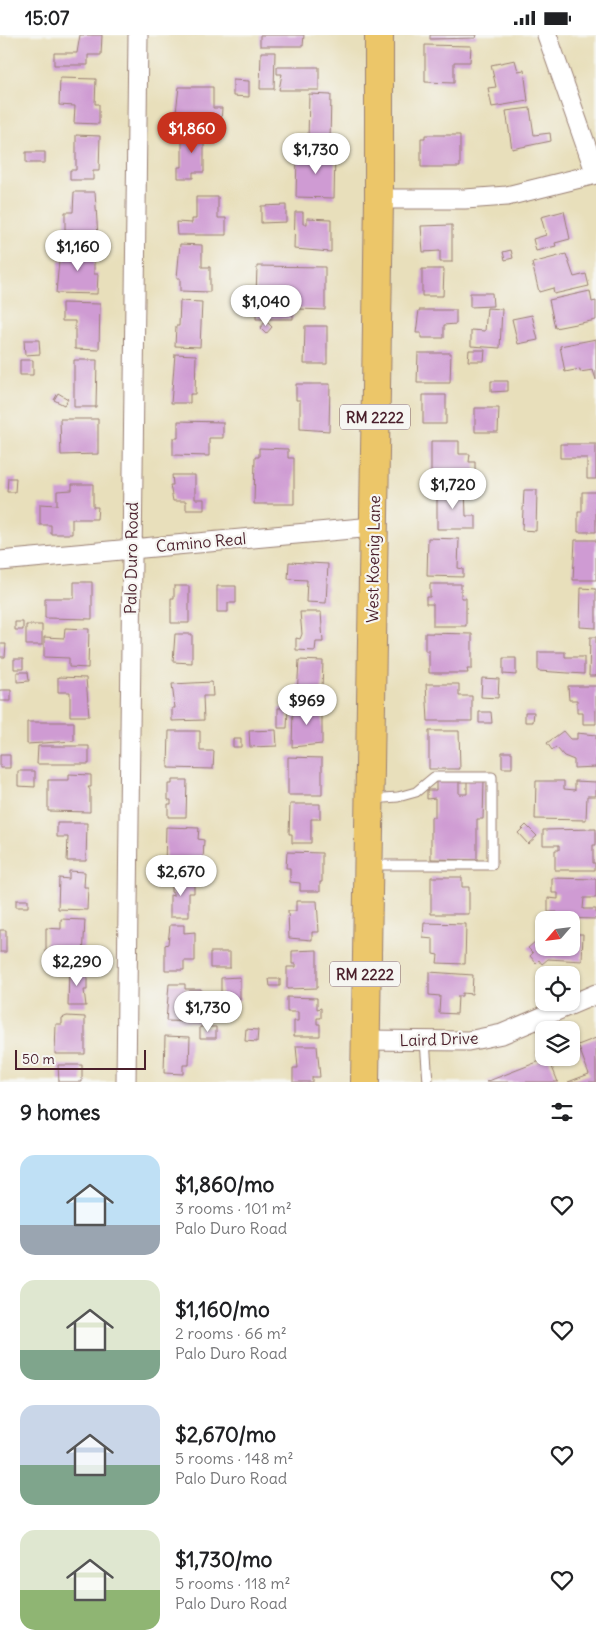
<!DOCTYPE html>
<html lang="en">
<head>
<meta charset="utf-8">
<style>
  body { margin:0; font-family:Delius,sans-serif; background:#f2f2f2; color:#202124; height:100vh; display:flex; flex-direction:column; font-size:19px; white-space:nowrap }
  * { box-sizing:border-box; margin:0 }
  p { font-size:16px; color:#757577 }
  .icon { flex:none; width:28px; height:28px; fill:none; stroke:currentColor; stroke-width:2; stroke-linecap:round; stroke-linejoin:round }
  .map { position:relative; height:1047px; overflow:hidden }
  .side { display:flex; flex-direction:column; background:#fff; flex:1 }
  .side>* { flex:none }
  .needle { width:32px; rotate:242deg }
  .tools { position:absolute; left:535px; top:876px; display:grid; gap:10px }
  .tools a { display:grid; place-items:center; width:45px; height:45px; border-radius:10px; background:#fff; box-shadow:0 1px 4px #0004; font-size:25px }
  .scale { position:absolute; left:15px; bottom:12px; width:131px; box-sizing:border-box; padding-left:5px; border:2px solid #4a1f2b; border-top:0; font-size:14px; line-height:18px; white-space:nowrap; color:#4a1f2b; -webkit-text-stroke:4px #f6f6f2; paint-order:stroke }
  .price { position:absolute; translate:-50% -42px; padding:0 11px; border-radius:18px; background:#fff; color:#222; font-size:16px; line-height:32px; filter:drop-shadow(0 1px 2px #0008) }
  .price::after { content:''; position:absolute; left:50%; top:30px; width:15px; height:11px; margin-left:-8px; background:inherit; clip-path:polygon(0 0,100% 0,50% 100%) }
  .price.current { background:#c8321e; color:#fff }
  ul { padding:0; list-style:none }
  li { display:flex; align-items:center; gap:15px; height:125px; padding:0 20px }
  li span { display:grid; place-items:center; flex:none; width:140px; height:100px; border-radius:15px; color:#555 }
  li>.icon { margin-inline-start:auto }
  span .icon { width:60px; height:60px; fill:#fffc; stroke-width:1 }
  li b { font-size:21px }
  h2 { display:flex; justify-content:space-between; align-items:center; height:60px; padding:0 20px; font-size:21px }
  .status { display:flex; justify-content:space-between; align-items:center; height:35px; padding:0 25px; background:#fff; direction:ltr }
  .status svg { height:14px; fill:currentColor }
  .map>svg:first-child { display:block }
  .building { fill:#cf9bd3 }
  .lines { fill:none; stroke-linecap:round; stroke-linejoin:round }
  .service-casing { stroke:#997f73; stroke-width:11 }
  .minor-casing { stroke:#997f73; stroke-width:21 }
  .primary-casing { stroke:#997f73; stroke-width:30 }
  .service { stroke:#fff; stroke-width:9 }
  .minor { stroke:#fff; stroke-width:19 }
  .primary { stroke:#ecc669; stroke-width:28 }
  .labels { text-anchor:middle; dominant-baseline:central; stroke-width:4.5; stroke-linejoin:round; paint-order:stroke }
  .shield { fill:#f6f6f2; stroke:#7e6067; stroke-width:1 }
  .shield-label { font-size:15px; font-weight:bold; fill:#4a1f2b }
  .street-label { font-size:16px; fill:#4a1f2b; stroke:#f6f6f2 }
</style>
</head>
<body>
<div class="status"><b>15:07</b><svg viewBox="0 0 49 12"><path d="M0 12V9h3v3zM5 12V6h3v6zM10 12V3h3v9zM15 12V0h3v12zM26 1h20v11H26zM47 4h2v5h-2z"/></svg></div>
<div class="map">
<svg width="596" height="1047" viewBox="0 0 596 1047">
  <rect width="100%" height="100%" fill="#f6f6f2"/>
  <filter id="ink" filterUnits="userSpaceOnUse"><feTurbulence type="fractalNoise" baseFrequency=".02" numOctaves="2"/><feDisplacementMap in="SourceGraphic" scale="10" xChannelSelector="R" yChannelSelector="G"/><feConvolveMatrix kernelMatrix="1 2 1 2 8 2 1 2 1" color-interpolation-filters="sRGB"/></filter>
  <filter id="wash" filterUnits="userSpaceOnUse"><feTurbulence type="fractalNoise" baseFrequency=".0096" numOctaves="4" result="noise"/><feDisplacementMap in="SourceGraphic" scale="20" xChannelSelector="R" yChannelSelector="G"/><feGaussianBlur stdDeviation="1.12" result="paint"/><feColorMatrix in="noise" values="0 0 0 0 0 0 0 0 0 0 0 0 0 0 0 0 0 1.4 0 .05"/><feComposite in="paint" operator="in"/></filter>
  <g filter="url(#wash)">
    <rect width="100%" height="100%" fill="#e8dfbb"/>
    <g id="blocks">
      <path class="building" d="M80,0H102L101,20H88V30H54V18H77Z
        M260,0H304L303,11H260Z
        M430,0H477L476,3L430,4Z
        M425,10L471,11L470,27H454V48L425,47Z
        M261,17H275L274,54H260Z
        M515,25L518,36L524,35L528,66L492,72L488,53L496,52L491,30Z
        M277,32H319V55H279L282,39H277Z
        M60,43L96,44L95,69H99V89L74,88L75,71L59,70Z
        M233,45L249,46V62L233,61Z
        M179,52H213V73H222L221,88L175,86Z
        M309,59L331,60L330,106H308Z
        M530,73L534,100L550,98L551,106L512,114L506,76Z
        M182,96L204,97V137H193V143H178V132H182Z
        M76,100L100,101L99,136H93V145H70V135H76Z
        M425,100H460V132H421V103H425Z
        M26,117H45V128H26Z
        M297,118L335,119L334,163L296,162Z
        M74,157H95L98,202L73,201V195H65V177H73Z
        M196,162H218V183H226V200H177L176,187L192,188V184H196Z
        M286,170V187L261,188V171Z
        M564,176L570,204L555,208L556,211L536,216L533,204L546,200L541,182Z
        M295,177H303V189H307V183L331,184V217L294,214Z
        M452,190V227H440V216L423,217L421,191Z
        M180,209L202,210V232H210V257L180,256V243H177Z
        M65,212H94V239H98L97,259L56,258L59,226H65Z
        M511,215L513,223L505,225L503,217Z
        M566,219L574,242L586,239L589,251L554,259L553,253L539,257L532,228Z
        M257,231L325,232V275L299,274V270H268L269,263L256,262Z
        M422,234H444L443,261H422Z
        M590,256L592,267L596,266V285L555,293L549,265Z
        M470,258H492L493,271L470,272Z
        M180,266L202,267L200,312L175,311L176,291H179Z
        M62,268L100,269L99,315L75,314V286H62Z
        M256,269H264V275H293V284H256Z
        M487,273L502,274L500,313L471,311V295L485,296Z
        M419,275H456V289L444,290V303H421V298H416Z
        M532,280L538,305L518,309L512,284Z
        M266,286L272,292L266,299L260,293Z
        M305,291H327V329H304Z
        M596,304V345L593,335L580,337V334L565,337L560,311Z
        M24,305H39L40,319L25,320Z
        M469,315H485L484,326H468Z
        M418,318H451L450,348H417Z
        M175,319L196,320L195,359H190V368H171Z
        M20,325H33V340H20Z
        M74,325H97L96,372H74Z
        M491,346H508V356L491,357Z
        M296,349H330L329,396L300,394V365H296Z
        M58,358L68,364L64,370L54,365Z
        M423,360H446V389H423Z
        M475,373H499L498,397H475Z
        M60,384H98V419L61,420Z
        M178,386L223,387V403H209V421L173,420V403H178Z
        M431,406H459V419H470L469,427H475V446H431Z
        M560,409H596V444H587V423H560Z
        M259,413L288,414V423H294V469H254L255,422H259Z
        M172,440H195V464H204V475H186V466H173L170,450H173Z
        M8,443H16L15,457H7Z
        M72,449H93V472H98L97,484H72V499H51V490H40V469L57,470V456L72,455Z
        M465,453L466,481H476V494H437V454Z
        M524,455H537L536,496L522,495Z
        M582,457H596V497H578V477H582Z
        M428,503L459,504L458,533L463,534V542L427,541Z
        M575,505H596V545H573Z
        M289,527L328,529L326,568L306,567L307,545L288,544Z
        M74,547H92V584L45,583V563H74Z
        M430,549H461V563H466V591H433V569H426V562H430Z
        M174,551H189V588H171V563H174Z
        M217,551H236V568H228V577H217Z
        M581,553L596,554V593L580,592Z
        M300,577H321L323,607H316L315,616L296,615V603L300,604L302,599Z
        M15,587H23V595H15Z
        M26,590H42V610H26Z
        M65,593L89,594L88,633L69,632V623L44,622V602L64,603Z
        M425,598L472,599V634H467L468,638H429V616H425Z
        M175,599H192V628L173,627Z
        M590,602H596V641H589Z
        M0,609H6L5,622H0Z
        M538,617H565V622H584V639L538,636Z
        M503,623H516V640L503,639Z
        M14,624H23V634H14Z
        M299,625L323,626L322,654H319V663L297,662Z
        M17,637H28L29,646L17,647Z
        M58,642L86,643L89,681H70V657H58Z
        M482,643L499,644L498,663L481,662Z
        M212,647L213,661H203L204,685L172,686V673H175L172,649Z
        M426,649H459V661H472V686H428Z
        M568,651H596V689H583V678H577V665H569Z
        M0,655H11V666H0Z
        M293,672H322V709L292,712Z
        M278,673H288L287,693H278Z
        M479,677H491L492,688H479Z
        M525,677H534L533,687H525Z
        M27,687H74V706L27,709Z
        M276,695L277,711L250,712L249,696Z
        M169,696H200V716H214L213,734L168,733Z
        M429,696H459L460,734H429Z
        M563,696L570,704H577V698L596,700V732L574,733V725L564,721L556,712L552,715L547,708Z
        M233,704H241V712H233Z
        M38,711H89V729H37Z
        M502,717H512V733H502Z
        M0,720H10V733H0Z
        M288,722L322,723V760H288Z
        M18,736H35V752L18,751Z
        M69,739L91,740V752H88L90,755V777L48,776V745H69Z
        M436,744H459V759H467V744L484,745L483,784H477V825L431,824V782H435V763L427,764V755H436Z
        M172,745H187L186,782H168V769H171V765H168V749H172Z
        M536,746H564V754L575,755V746L596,747V761H587L586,785L535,784Z
        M290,769H320V784H311V808H292V799H289Z
        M57,788H87L86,826H67L68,802H57Z
        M526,790L537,801L528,809L518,798Z
        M166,792L199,793L198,804L204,805L203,827L187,826L186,830H165Z
        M596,794V810H593V828H595V835H555V815H559V810H543V795Z
        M287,817L322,818V847H320V856H300V848L290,847V833H286Z
        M69,836L85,837L84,852H88L87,875L58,874L59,843L69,844Z
        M431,842H462V852H469V879H431Z
        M552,843L596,844V863H584L583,874H596V884L557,883V877H548V863L558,864V858H552Z
        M171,844H194V858H189V882H170V860L173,861V858L171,857Z
        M16,865H28V872H16Z
        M296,866H317L319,897H312V905L289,903L288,876H296Z
        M61,884L85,885L83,923L46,921V893L61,894Z
        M424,888L466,889L465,929L437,928L438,920L433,919V904L423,903Z
        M170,890H184V898L195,897V926H184V935H165V910L168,909Z
        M571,892H575L574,899H583L582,926L548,924L542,929L539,925L536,928L530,921L533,918L528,913L544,899V912H571Z
        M0,895H6V917H0Z
        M317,915V953L287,954V932H296V929H292V916Z
        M210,917H230V933H210Z
        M69,933H85V938H87V955H84L86,971H68Z
        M429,937L473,940L472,959L462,958V961H458L457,979L439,978L440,961L429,960Z
        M240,942V965H221V943Z
        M269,944H280V951H270Z
        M169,949H185V954H201V987L166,986Z
        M287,962L317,963V974L321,973V983H317V989H320V1001H294V986H298V977H287Z
        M67,981L85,982V1019H55L56,989H62V983Z
        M200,992H216V1003H200Z
        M246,994L258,995L257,1007L245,1006Z
        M165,1001L190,1002L189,1030H183V1039L164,1038Z
        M596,1003V1047H568L589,1039L578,1010Z
        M296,1011H317L320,1042H312V1047H293V1033H298Z
        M544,1014V1022H548L558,1047H486L540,1026L537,1017Z
        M58,1030H82V1047H59Z"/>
    </g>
  </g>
  <g filter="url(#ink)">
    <use href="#blocks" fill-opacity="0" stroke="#997f73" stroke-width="1"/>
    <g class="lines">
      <g class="service-casing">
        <path id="service" d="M371,764L398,762L416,757L434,742H492V830H372
          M425,1006L428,1047"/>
      </g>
      <g class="minor-casing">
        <path id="minor" d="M547,0L596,139
          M379,164H465L507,161L596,139
          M0,526L373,492
          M364,1005L468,1006L502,999L596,959
          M126,1047L138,0"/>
      </g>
      <g class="primary-casing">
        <path id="primary" d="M365,1047L379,164V0"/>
      </g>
      <use href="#service" class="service"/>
      <use href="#minor" class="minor"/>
      <use href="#primary" class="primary"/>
    </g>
  </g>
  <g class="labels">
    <g class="shield">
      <rect x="340" y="369.5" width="70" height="25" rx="4"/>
      <rect x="330" y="926.5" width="70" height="25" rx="4"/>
    </g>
    <g class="shield-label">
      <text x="375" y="382">RM 2222</text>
      <text x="365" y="939">RM 2222</text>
    </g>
    <g class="street-label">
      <text transform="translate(201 507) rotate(-5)">Camino Real</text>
      <text transform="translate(131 523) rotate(-89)">Palo Duro Road</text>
      <text transform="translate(373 524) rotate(-89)">West Koenig Lane</text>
      <text transform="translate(439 1004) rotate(-2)">Laird Drive</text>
    </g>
  </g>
</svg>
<div class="tools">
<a><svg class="needle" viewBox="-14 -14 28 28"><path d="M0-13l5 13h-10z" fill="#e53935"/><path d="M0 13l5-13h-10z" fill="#757577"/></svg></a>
<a><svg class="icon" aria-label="locate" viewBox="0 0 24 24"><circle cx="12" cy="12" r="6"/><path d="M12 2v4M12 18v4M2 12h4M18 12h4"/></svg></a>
<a><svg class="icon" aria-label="layers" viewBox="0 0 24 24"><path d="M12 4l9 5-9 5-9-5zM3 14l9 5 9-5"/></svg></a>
</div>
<div class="scale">50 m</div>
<b class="price current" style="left:192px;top:119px">$1,860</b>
<b class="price" style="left:316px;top:140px">$1,730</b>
<b class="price" style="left:78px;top:237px">$1,160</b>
<b class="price" style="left:266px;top:292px">$1,040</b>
<b class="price" style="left:453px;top:475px">$1,720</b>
<b class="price" style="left:307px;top:691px">$969</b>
<b class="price" style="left:181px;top:862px">$2,670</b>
<b class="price" style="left:77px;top:952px">$2,290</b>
<b class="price" style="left:208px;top:998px">$1,730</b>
</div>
<section class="side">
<h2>9 homes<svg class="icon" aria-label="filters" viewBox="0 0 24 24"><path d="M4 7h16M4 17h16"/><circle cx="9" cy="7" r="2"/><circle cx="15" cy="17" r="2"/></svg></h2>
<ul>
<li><span style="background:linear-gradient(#bfe0f5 70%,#9aa5b1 0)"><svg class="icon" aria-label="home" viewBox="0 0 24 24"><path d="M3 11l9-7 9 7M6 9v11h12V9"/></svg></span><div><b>$1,860/mo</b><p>3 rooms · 101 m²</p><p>Palo Duro Road</p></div><svg class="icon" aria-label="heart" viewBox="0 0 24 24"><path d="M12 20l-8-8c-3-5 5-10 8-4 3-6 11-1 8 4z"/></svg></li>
<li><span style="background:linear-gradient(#dfe7d0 70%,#7fa58c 0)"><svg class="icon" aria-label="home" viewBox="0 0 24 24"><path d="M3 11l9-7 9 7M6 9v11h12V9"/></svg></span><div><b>$1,160/mo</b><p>2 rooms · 66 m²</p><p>Palo Duro Road</p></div><svg class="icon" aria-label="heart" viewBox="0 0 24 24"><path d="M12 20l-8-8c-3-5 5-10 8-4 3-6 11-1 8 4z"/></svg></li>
<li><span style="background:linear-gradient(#c9d6e8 60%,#7fa58c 0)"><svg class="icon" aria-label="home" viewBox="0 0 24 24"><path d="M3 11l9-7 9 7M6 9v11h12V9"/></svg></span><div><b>$2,670/mo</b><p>5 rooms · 148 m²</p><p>Palo Duro Road</p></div><svg class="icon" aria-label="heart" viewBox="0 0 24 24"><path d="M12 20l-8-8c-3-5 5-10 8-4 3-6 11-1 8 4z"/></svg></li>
<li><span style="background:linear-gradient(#dfe7d0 60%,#8fb573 0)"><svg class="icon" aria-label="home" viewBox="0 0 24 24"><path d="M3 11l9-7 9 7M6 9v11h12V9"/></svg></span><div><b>$1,730/mo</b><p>5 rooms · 118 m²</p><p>Palo Duro Road</p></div><svg class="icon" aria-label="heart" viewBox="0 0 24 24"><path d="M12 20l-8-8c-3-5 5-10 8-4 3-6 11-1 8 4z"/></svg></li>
</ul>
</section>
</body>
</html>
